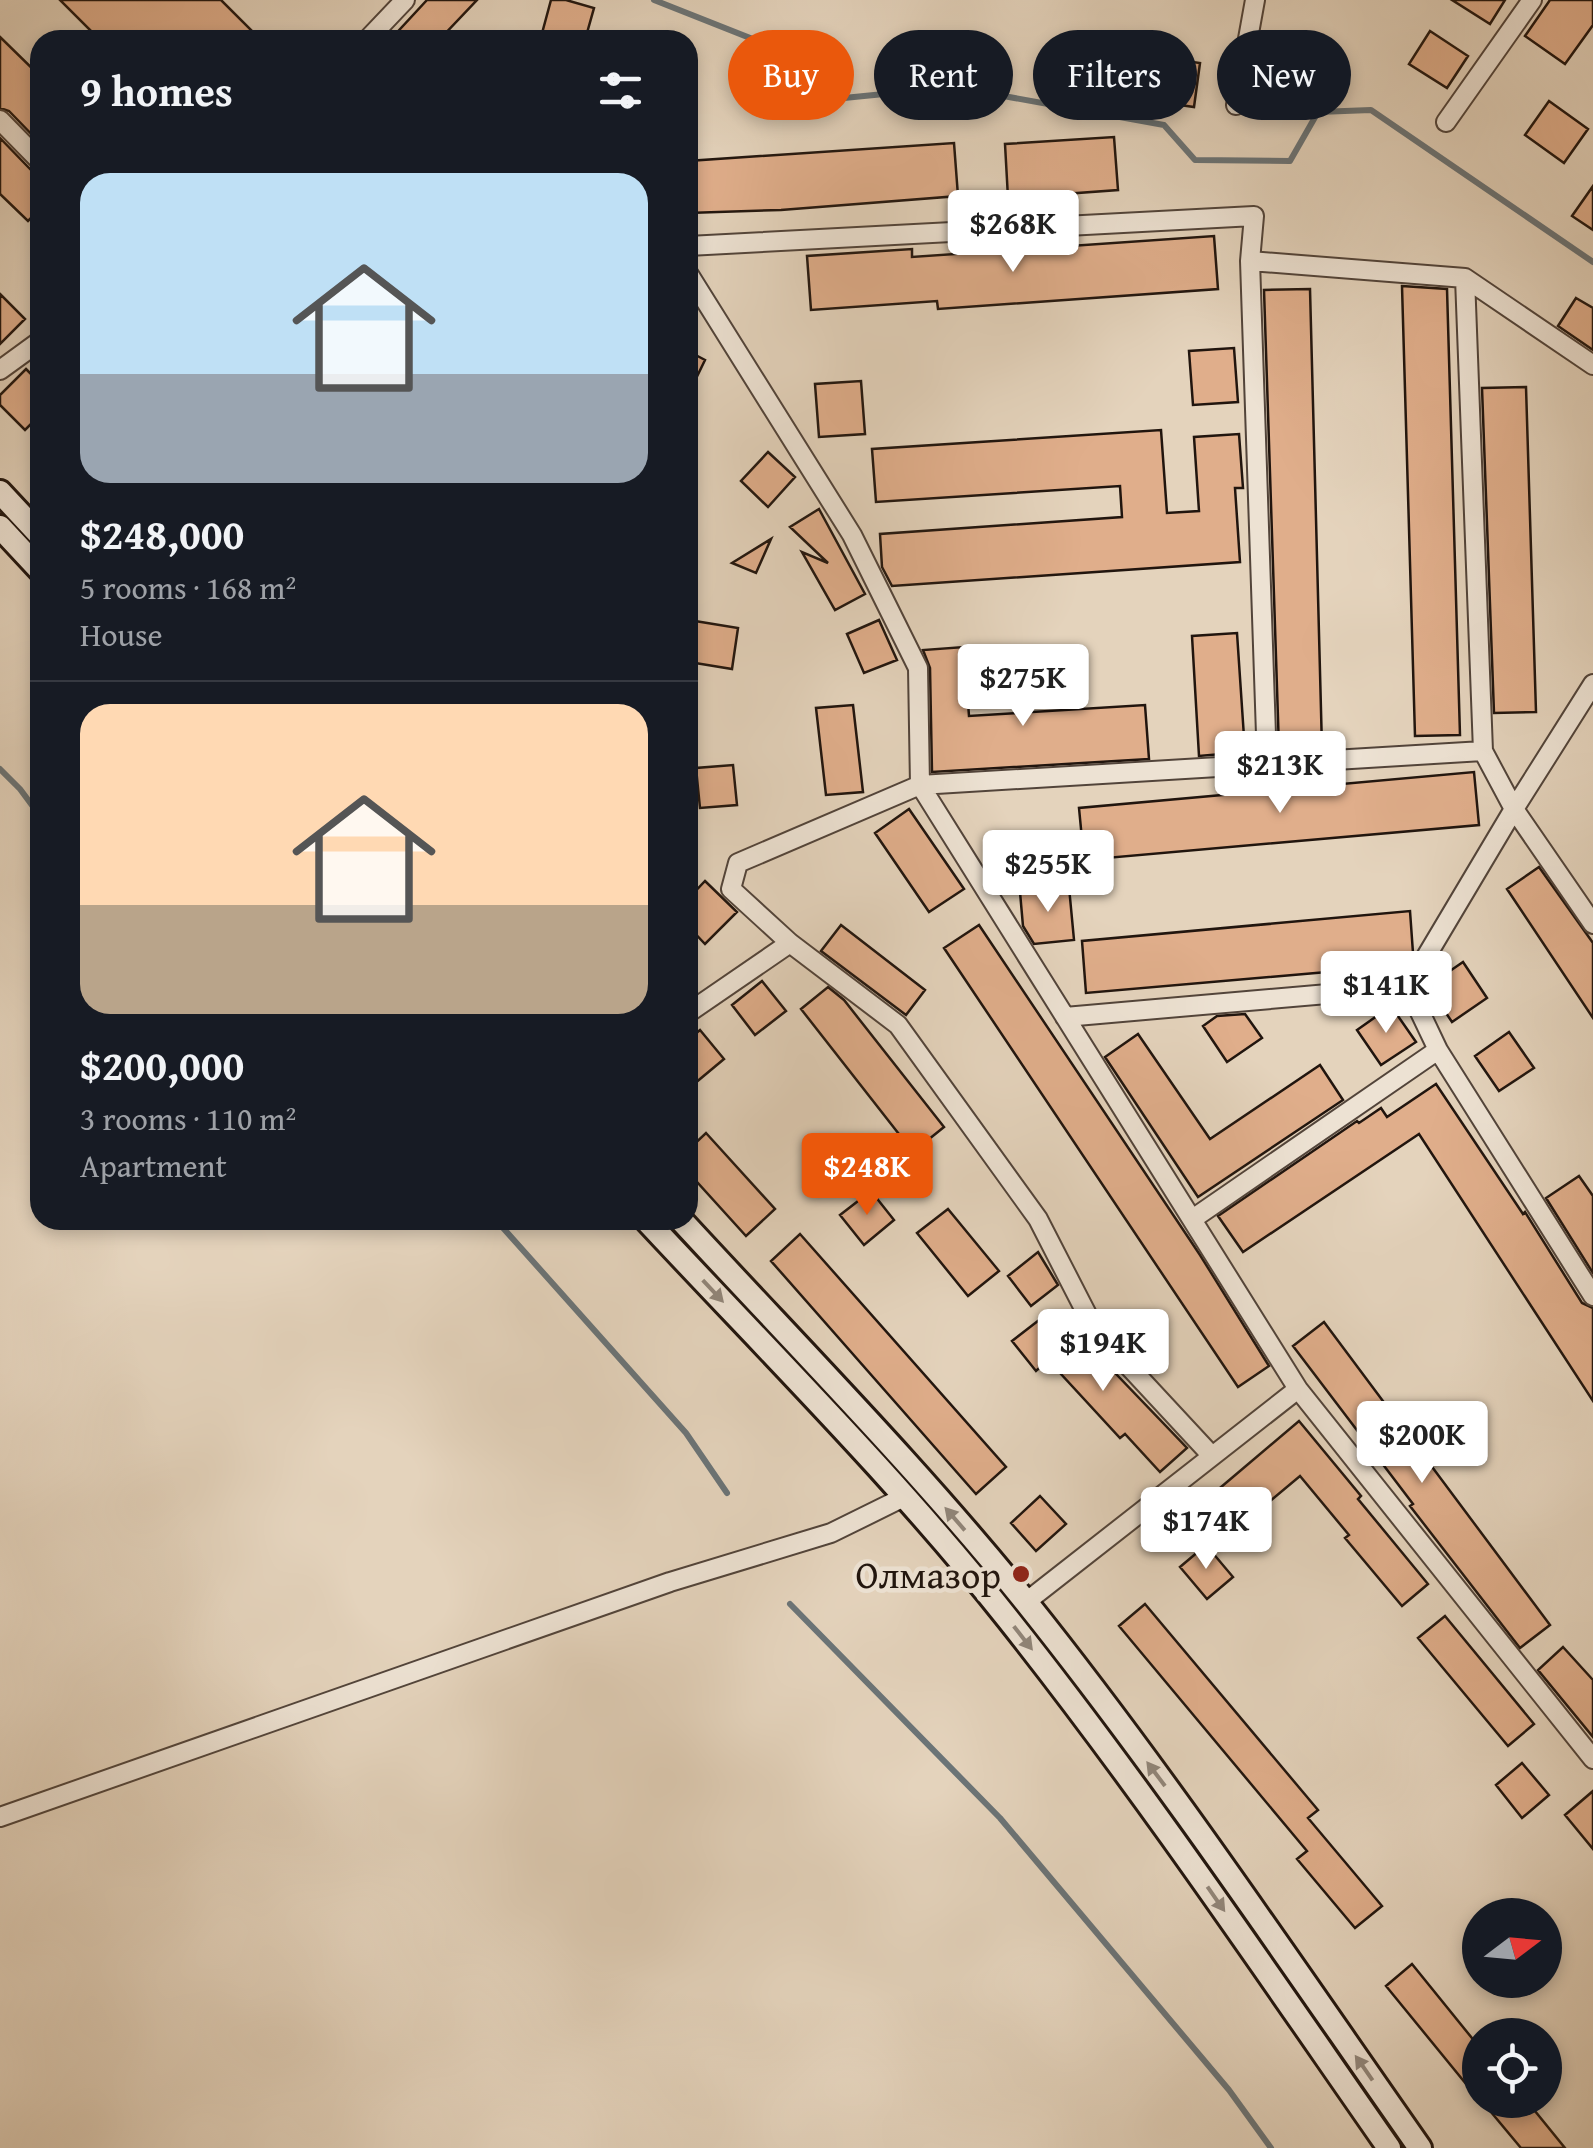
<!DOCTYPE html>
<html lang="en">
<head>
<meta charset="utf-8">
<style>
  body { margin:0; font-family:"Gentium Book Plus",serif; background:#242831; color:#f1f3f6; height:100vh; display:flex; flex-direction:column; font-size:38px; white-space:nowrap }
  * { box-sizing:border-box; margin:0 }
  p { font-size:32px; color:#9ea1a6 }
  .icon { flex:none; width:55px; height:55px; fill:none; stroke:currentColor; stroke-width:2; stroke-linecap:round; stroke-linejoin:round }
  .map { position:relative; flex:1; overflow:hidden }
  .drawer { position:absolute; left:30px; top:30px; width:668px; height:1200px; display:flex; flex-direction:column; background:#171b24; border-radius:30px; box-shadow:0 5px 15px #0003 }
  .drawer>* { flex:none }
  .hud { position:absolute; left:728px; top:30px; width:715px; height:90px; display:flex; gap:20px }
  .needle { width:65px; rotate:74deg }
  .fabs { position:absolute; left:1462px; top:1898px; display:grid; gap:20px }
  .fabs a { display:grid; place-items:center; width:100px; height:100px; border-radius:50%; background:#171b24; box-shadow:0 5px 15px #0003; font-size:50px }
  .price { position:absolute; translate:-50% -85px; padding:0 22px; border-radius:10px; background:#fff; color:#222; font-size:32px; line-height:65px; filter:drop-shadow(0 2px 5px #0008) }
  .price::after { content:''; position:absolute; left:50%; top:60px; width:30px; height:22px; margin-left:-15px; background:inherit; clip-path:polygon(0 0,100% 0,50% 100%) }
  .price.selected { background:#ea580c; color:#fff }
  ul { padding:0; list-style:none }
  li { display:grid; align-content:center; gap:20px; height:530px; padding:0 50px }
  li+li { border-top:2px solid #363941 }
  li span { display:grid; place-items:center; height:310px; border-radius:30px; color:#555 }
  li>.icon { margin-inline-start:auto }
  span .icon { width:180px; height:180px; fill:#fffc; stroke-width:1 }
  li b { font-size:42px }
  h2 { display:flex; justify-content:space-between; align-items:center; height:120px; padding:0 50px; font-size:42px }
  .pill { padding:0 35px; border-radius:45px; background:#171b24; box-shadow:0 5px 15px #0003; font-size:35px; line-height:90px }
  .pill.selected { background:#ea580c; color:#fff }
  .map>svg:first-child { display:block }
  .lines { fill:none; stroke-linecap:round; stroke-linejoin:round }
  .stream { stroke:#6b7477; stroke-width:6 }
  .building { fill:#e0ae8b; stroke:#21150e; stroke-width:2.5 }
  .minor-casing { stroke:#52443a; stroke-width:22 }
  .secondary-casing { stroke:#21150e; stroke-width:28 }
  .minor { stroke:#ede2d3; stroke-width:18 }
  .secondary { stroke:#ede2d3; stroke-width:22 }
  .oneway { fill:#91867a }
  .poi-dot { fill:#8f2418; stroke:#ede2d3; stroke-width:4 }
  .labels { text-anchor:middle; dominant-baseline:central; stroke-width:9; stroke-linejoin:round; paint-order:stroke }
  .poi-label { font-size:38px; fill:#21150e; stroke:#ede2d3; text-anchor:end }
</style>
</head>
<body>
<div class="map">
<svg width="1593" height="2148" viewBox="0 0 1593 2148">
  <rect width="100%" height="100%" fill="#e4d3bc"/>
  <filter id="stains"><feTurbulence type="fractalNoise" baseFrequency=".002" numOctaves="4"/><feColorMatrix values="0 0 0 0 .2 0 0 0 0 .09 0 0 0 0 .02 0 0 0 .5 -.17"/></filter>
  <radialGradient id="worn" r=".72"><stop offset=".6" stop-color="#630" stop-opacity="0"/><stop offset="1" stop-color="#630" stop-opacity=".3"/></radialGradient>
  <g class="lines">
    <path class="stream" d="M654,0L811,62L844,98L954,87L1164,125L1195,160L1290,161L1318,112L1371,110L1593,262
      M0,769L20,789L40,816
      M496,1220L686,1433L727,1493
      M790,1604L1000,1818L1229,2090L1271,2148"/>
  </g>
  <path class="building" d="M60,0H221L261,40H100Z
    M427,0H477L439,40H390Z
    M551,0H566L594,8L585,40L541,37Z
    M1452,0H1505L1490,24Z
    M1550,0H1593V25L1565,64L1525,36Z
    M1430,31L1468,56L1447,88L1409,64Z
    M0,37L40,76V143L9,111L0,108Z
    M1157,57L1200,63L1194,107L1152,101Z
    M1549,101L1588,129L1564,163L1525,135Z
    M1114,137L1118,190L1008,198L1005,144Z
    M0,138L31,170L40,173V209L28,221L0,194Z
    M954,143L958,196L781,210L688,213V161Z
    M1593,186V230L1572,216Z
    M1214,236L1218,289L938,309L937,301L811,310L807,256L912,249V257Z
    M1402,286L1447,289L1460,735L1415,736Z
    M1310,289L1322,748L1279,749L1264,290Z
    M0,294L25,319L0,344Z
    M1576,298L1593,308V350L1558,326Z
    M1234,348L1238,402L1193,405L1189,351Z
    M688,351L705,360L688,395Z
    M26,369L40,383V415L25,430L0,405V395Z
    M861,381L865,434L819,437L815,384Z
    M1526,387L1536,712L1494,713L1482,388Z
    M1161,430L1167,513L1199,511L1194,437L1239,434L1243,488H1235L1240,562L892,586L882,567L880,534L1122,517L1120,486L876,502L872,449Z
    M768,452L795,477L768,507L741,481Z
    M819,509L865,594L835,610L802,552L828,563L790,527Z
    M771,539L756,573L732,563Z
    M879,620L897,660L864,673L847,634Z
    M695,621L738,628L732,669L689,662Z
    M1237,633L1245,752L1199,756L1192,636Z
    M964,647L969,716L1145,705L1149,759L932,772L930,668L923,650Z
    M853,705L863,792L826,795L816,708Z
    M733,765L737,805L700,808L696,768Z
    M1474,772L1479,825L1084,860L1079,808Z
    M909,809L964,889L929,912L875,833Z
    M1539,867L1593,943V1018L1507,889Z
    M705,881L737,912L705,944L688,926V899Z
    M1069,887L1074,940L1034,944L1023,926L1020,892Z
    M1410,911L1413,953L1407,965L1086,993L1082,941Z
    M841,925L925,990L906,1015L821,951Z
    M979,925L1200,1255L1269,1366L1238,1387L944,948Z
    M1463,962L1487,998L1452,1022L1428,986Z
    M762,981L786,1011L755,1035L732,1005Z
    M828,987L844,1000L944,1127L913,1152L801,1009Z
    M1391,1006L1416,1042L1381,1065L1357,1030Z
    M1245,1014L1262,1038L1227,1062L1203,1026L1217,1016Z
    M700,1030L724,1059L688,1089V1040Z
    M1509,1032L1534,1068L1499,1091L1475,1056Z
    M1138,1034L1210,1139L1320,1065L1343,1100L1198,1197L1105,1057Z
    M1436,1084L1523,1214L1525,1212L1582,1303L1593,1308V1401L1419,1134L1243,1252L1218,1216L1357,1121L1359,1123L1381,1108L1387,1117Z
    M706,1133L775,1209L746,1236L688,1172V1150Z
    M1579,1176L1593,1196V1273L1546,1198Z
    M871,1191L894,1220L864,1245L840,1215Z
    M948,1209L999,1271L968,1296L917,1233Z
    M800,1234L1006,1467L976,1494L771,1261Z
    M1038,1252L1058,1285L1031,1306L1008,1276Z
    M1043,1317L1078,1362L1092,1349L1187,1448L1160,1472L1125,1434L1120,1438L1048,1360L1036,1371L1012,1341Z
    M1324,1322L1550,1625L1520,1648L1410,1506L1413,1504L1293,1346Z
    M1299,1421L1361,1496L1358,1499L1428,1584L1402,1606L1345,1538L1349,1535L1300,1476L1221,1542L1194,1510Z
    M1040,1496L1066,1524L1036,1551L1011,1523Z
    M1206,1545L1233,1577L1207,1599L1180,1567Z
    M1145,1604L1318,1810L1308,1818L1382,1906L1355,1928L1297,1859L1307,1851L1119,1626Z
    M1445,1616L1534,1724L1508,1746L1418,1638Z
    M1563,1647L1593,1680V1737L1538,1670Z
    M1522,1763L1549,1795L1522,1818L1496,1785Z
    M1593,1791V1849L1565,1815Z
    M1412,1964L1480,2048V2101L1386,1986Z
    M1481,2100H1526L1565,2148H1521Z"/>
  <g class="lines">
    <g class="minor-casing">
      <path id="minor" d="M367,40L405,0
        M1236,105L1255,0
        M0,120L40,161
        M1446,122L1532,0
        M688,246L1254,216L1250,261L1267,764
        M1250,261L1465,278L1593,365
        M688,273L852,535L918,668L920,785L1298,1389L1593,1759
        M1465,278L1483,751L1514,809L1593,924
        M0,370L40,341
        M1408,987L1438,1050L1593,1296
        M1408,987L1514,809L1593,684
        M688,1013L790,943
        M1065,1017L1408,987
        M1194,1218L1438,1050
        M1212,1456L1095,1330L1038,1219L898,1025L790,943L731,889L738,863L920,785L1483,751
        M1026,1602L1298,1389
        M0,1817L670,1582L831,1533L904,1497"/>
    </g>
    <g class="secondary-casing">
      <path id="secondary" d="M0,492L40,535
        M0,527L40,570
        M646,1220C768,1351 897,1479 1008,1619C1143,1789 1265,1970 1389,2148
        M681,1220C797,1346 918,1468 1026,1602C1166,1777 1291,1964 1420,2148"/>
    </g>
    <use href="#minor" class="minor"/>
    <use href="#secondary" class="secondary"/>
  </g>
  <defs><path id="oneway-solid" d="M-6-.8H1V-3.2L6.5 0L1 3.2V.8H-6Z" transform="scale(2.5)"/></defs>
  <g class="oneway">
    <use href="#oneway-solid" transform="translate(713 1291) rotate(47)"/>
    <use href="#oneway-solid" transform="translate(955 1519) rotate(-131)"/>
    <use href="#oneway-solid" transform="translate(1023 1638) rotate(52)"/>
    <use href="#oneway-solid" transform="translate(1156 1774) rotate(-127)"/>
    <use href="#oneway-solid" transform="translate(1216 1899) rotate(55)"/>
    <use href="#oneway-solid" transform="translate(1364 2068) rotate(-125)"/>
  </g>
  <circle class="poi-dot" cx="1021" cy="1574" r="10"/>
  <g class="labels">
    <g class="poi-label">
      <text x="1001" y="1574">Олмазор</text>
    </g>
  </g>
  <rect width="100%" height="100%" filter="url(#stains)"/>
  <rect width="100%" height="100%" fill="url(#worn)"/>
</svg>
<div class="fabs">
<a><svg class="needle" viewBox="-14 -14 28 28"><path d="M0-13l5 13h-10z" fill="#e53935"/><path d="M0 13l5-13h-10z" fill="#9ea1a6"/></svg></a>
<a><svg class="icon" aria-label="locate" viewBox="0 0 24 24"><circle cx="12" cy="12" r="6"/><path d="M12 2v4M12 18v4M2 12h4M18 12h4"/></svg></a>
</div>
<b class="price" style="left:1013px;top:275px">$268K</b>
<b class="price" style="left:1023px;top:729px">$275K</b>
<b class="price" style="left:1280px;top:816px">$213K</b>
<b class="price" style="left:1048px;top:915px">$255K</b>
<b class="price" style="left:1386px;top:1036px">$141K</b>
<b class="price selected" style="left:867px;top:1218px">$248K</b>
<b class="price" style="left:1103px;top:1394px">$194K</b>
<b class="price" style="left:1422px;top:1486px">$200K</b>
<b class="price" style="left:1206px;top:1572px">$174K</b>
<div class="hud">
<a class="pill selected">Buy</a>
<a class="pill">Rent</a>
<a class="pill">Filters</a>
<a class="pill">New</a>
</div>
<section class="drawer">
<h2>9 homes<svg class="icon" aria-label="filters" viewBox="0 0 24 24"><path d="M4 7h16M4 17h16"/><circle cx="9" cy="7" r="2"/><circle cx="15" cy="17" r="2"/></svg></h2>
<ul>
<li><span style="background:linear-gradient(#bfe0f5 65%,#9aa5b1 0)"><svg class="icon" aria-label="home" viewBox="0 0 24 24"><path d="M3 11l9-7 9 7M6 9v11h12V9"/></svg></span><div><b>$248,000</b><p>5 rooms · 168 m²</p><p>House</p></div></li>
<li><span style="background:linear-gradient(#ffd9b3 65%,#b9a48a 0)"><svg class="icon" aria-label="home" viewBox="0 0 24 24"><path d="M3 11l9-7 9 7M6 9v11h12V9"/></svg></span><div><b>$200,000</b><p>3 rooms · 110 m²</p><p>Apartment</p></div></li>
</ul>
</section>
</div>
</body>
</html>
